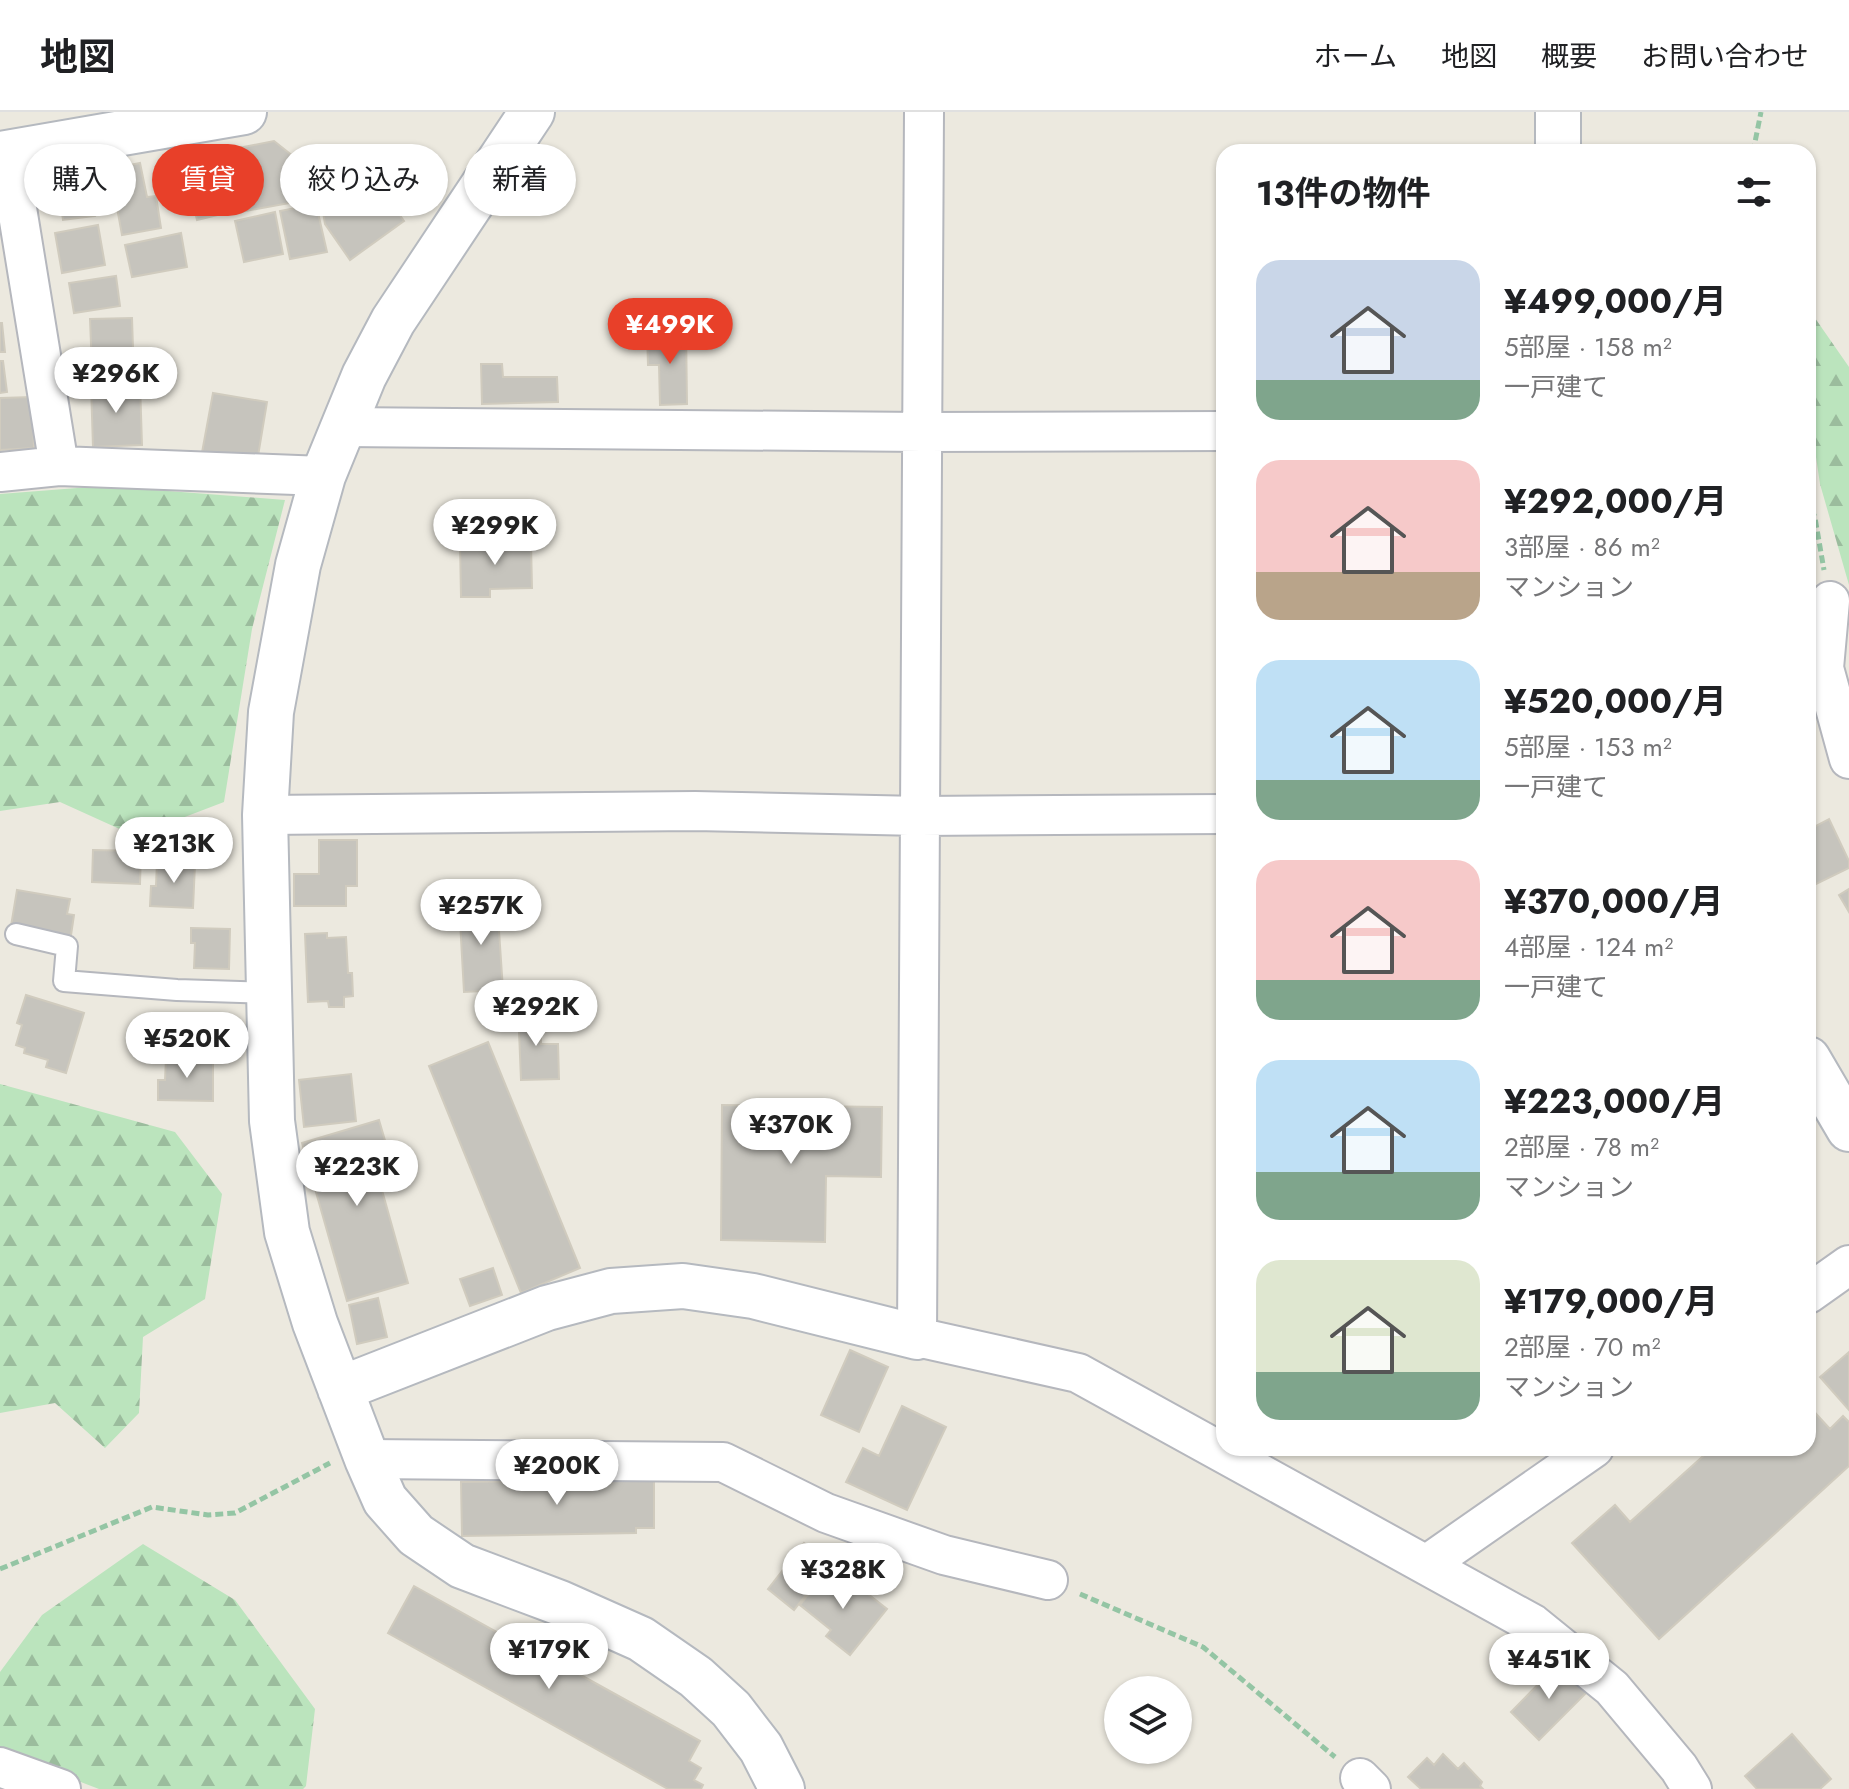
<!DOCTYPE html>
<html lang="ja">
<head>
<meta charset="utf-8">
<style>
  body { margin:0; font-family:Jost,"Noto Sans JP",sans-serif; background:#f6f6f6; color:#202124; height:100vh; display:flex; flex-direction:column; font-size:30px; white-space:nowrap }
  * { box-sizing:border-box; margin:0 }
  p { font-size:26px; color:#757577 }
  .icon { flex:none; width:44px; height:44px; fill:none; stroke:currentColor; stroke-width:2; stroke-linecap:round; stroke-linejoin:round }
  .map { position:relative; flex:1; overflow:hidden }
  .sheet { position:absolute; left:1216px; top:32px; width:600px; height:1312px; display:flex; flex-direction:column; background:#fff; border-radius:24px; box-shadow:0 2px 6px #0004 }
  .sheet>* { flex:none }
  .guide { position:absolute; left:24px; top:32px; width:760px; height:72px; display:flex; gap:16px }
  .tools { position:absolute; left:1104px; top:1564px; display:grid; gap:16px }
  .tools a { display:grid; place-items:center; width:88px; height:88px; border-radius:50%; background:#fff; box-shadow:0 2px 6px #0004; font-size:40px }
  .price { position:absolute; translate:-50% -68px; padding:0 18px; border-radius:28px; background:#fff; color:#222; font-size:26px; line-height:52px; filter:drop-shadow(0 2px 4px #0008) }
  .price::after { content:''; position:absolute; left:50%; top:48px; width:24px; height:18px; margin-left:-12px; background:inherit; clip-path:polygon(0 0,100% 0,50% 100%) }
  .price.current { background:#e84029; color:#fff }
  ul { padding:0; list-style:none }
  li { display:flex; align-items:center; gap:24px; height:200px; padding:0 40px }
  li span { display:grid; place-items:center; flex:none; width:224px; height:160px; border-radius:24px; color:#555 }
  li>.icon { margin-inline-start:auto }
  span .icon { width:96px; height:96px; fill:#fffc; stroke-width:1 }
  li b { font-size:34px }
  h2 { display:flex; justify-content:space-between; align-items:center; height:96px; padding:0 40px; font-size:34px }
  .pill { padding:0 28px; border-radius:36px; background:#fff; box-shadow:0 2px 6px #0004; font-size:28px; line-height:72px }
  .pill.current { background:#e84029; color:#fff }
  header { display:flex; align-items:center; gap:48px; box-sizing:border-box; height:112px; padding:0 40px; background:#fff; border-bottom:2px solid #e0e0e0 }
  header strong { font-size:38px }
  nav { display:flex; gap:44px; margin-inline-start:auto; font-size:28px }
  .map>svg:first-child { display:block }
  .forest { fill:url(#forest-firs) }
  .building { fill:#c6c4bd; stroke:#d0cbbe; stroke-width:2 }
  .lines { fill:none; stroke-linecap:round; stroke-linejoin:round }
  .lane-casing { stroke:#b5b7bd; stroke-width:24 }
  .street-casing { stroke:#b5b7bd; stroke-width:42 }
  .secondary-casing { stroke:#b5b9bf; stroke-width:48 }
  .path { stroke:#94c5a4; stroke-width:5; stroke-dasharray:8 4; stroke-linecap:butt }
  .lane { stroke:#fff; stroke-width:20 }
  .street { stroke:#fff; stroke-width:38 }
  .secondary { stroke:#fff; stroke-width:44 }
</style>
</head>
<body>
<header>
<strong>地図</strong>
<nav><a>ホーム</a><a>地図</a><a>概要</a><a>お問い合わせ</a></nav>
</header>
<div class="map">
<svg width="1849" height="1677" viewBox="0 0 1849 1677">
  <defs>
    <pattern id="forest-firs" width="22" height="20" patternUnits="userSpaceOnUse" patternTransform="scale(2)"><rect width="22" height="20" fill="#bbe4bd"/><path d="M5 1l3.5 6h-7zM16 11l3.5 6h-7z" fill="#9bbc9d"/></pattern>
  </defs>
  <rect width="100%" height="100%" fill="#ece9df"/>
  <path class="forest" d="M1808,196L1849,255V473L1820,372L1808,291Z
    M103,374L285,388L252,517L224,690L135,724L60,690L0,699V382Z
    M0,972L175,1020L222,1082L205,1187L143,1225L139,1301L105,1336L55,1291L0,1301Z
    M143,1432L235,1488L315,1597L306,1674L303,1677H99L0,1639V1560L42,1503Z"/>
  <path class="building" d="M274,29L298,48L306,88L240,100L228,38Z
    M218,45L230,100L197,108L184,53Z
    M140,51L147,85L156,84L161,116L122,123L110,57Z
    M89,61L95,104L63,108L57,65Z
    M380,75L404,109L350,148L325,112L321,88L362,78L367,86Z
    M316,92L327,140L290,147L280,99Z
    M275,100L283,142L244,150L235,109Z
    M98,113L105,153L62,161L55,121Z
    M181,121L187,155L132,165L125,133Z
    M116,164L120,194L74,201L69,171Z
    M132,206L134,267H117V260L110,261V256L92,257L90,207Z
    M0,211H2L5,240H0Z
    M679,215H686L687,292L660,293L659,253H648L647,219L661,218V223H672V231H679Z
    M0,249H3L7,280L0,281Z
    M481,252H502L503,265H557L558,290L482,292Z
    M140,271L142,333L93,335L91,273Z
    M213,281L267,290L258,344L201,346Z
    M32,285L34,336L0,338V286Z
    M531,430L532,476L490,477V485H461L460,431Z
    M1829,707L1849,749V756L1808,776V718Z
    M319,728H357V774H346V794H294V762H319Z
    M93,738L141,739L140,772L92,770Z
    M157,749L195,752L193,796L150,794L151,774H156Z
    M1849,777V800L1839,783Z
    M17,778L70,787L67,802L74,803L70,830L11,814Z
    M497,789L503,878L464,880L459,791Z
    M191,816L230,817L229,857L194,856L195,831H191Z
    M327,821V826L346,825L348,861H352L353,884L344,885V895H329L328,889L308,890L305,822Z
    M26,883L84,901L66,961L46,955L48,948L24,941L25,936L16,933L22,913L17,911Z
    M518,894H540L541,932H558L559,967L521,968Z
    M488,930L580,1156L521,1181L429,954Z
    M166,946L213,947V989L158,988V968H165Z
    M351,962L356,1009L304,1015L299,968Z
    M722,993L882,995L881,1065L826,1064L825,1130L721,1128Z
    M379,1008L394,1059L378,1064L408,1171L347,1189L302,1031Z
    M493,1156L502,1183L470,1194L460,1167Z
    M378,1186L387,1225L357,1232L349,1193Z
    M850,1238L888,1255L859,1320L821,1303Z
    M1849,1240V1298L1820,1265Z
    M1808,1293L1830,1317L1843,1304L1849,1310V1354L1659,1527L1572,1431L1615,1393L1630,1410L1712,1336H1808Z
    M902,1294L946,1315L907,1398L846,1370L863,1336L879,1344Z
    M654,1367V1416H636V1421L462,1424L461,1370Z
    M804,1431L830,1452L794,1498L768,1477Z
    M828,1458L859,1482L863,1478L887,1497L850,1543L826,1524L831,1518L800,1493Z
    M414,1474L536,1542L543,1530L573,1547L568,1556L700,1629L689,1649L701,1656L694,1668L703,1673L701,1677H668L388,1521Z
    M1559,1551L1588,1579L1539,1628L1511,1600Z
    M1792,1622L1831,1667L1820,1677H1757L1745,1664Z
    M1443,1642L1458,1657L1464,1651L1482,1670L1480,1674L1483,1677H1421L1408,1665L1427,1646L1434,1653Z"/>
  <g class="lines">
    <g class="lane-casing">
      <path id="lane" d="M16,822L67,834L64,869L177,878L269,881"/>
    </g>
    <g class="street-casing">
      <path id="street" d="M924,0L917,1225L1078,1261L1533,1512L1612,1576L1679,1656L1692,1677
        M343,315L922,320L1224,319
        M59,354L323,364
        M0,360L59,354L8,41
        M1830,489L1824,556L1849,647
        M265,703L695,699L920,704L1224,702
        M1808,1182L1849,1153
        M367,1347L723,1350L826,1401L944,1443L1048,1468
        M1426,1453L1594,1336
        M0,1655L61,1677
        M1360,1666L1371,1677"/>
    </g>
    <g class="secondary-casing">
      <path id="secondary" d="M532,0L393,209L364,264L323,364L298,453L271,600L265,703L272,1009L287,1120L315,1211L367,1347L385,1388L416,1423L462,1454L560,1491L641,1527L696,1565L731,1597L761,1636L782,1677
        M1558,0V40
        M0,42L244,0
        M1808,947L1849,1017
        M340,1277L547,1196L611,1179L683,1174L753,1184L917,1225"/>
    </g>
    <path class="path" d="M1753,40L1761,0
      M1808,385L1815,406L1824,458
      M0,1457L152,1395L208,1403L235,1401L330,1351
      M1080,1482L1203,1535L1335,1645"/>
    <use href="#lane" class="lane"/>
    <use href="#street" class="street"/>
    <use href="#secondary" class="secondary"/>
  </g>
</svg>
<div class="tools">
<a><svg class="icon" aria-label="layers" viewBox="0 0 24 24"><path d="M12 4l9 5-9 5-9-5zM3 14l9 5 9-5"/></svg></a>
</div>
<b class="price current" style="left:670px;top:254px">¥499K</b>
<b class="price" style="left:116px;top:303px">¥296K</b>
<b class="price" style="left:495px;top:455px">¥299K</b>
<b class="price" style="left:174px;top:773px">¥213K</b>
<b class="price" style="left:481px;top:835px">¥257K</b>
<b class="price" style="left:536px;top:936px">¥292K</b>
<b class="price" style="left:187px;top:968px">¥520K</b>
<b class="price" style="left:791px;top:1054px">¥370K</b>
<b class="price" style="left:357px;top:1096px">¥223K</b>
<b class="price" style="left:557px;top:1395px">¥200K</b>
<b class="price" style="left:843px;top:1499px">¥328K</b>
<b class="price" style="left:549px;top:1579px">¥179K</b>
<b class="price" style="left:1549px;top:1589px">¥451K</b>
<div class="guide">
<a class="pill">購入</a>
<a class="pill current">賃貸</a>
<a class="pill">絞り込み</a>
<a class="pill">新着</a>
</div>
<section class="sheet">
<h2>13件の物件<svg class="icon" aria-label="filters" viewBox="0 0 24 24"><path d="M4 7h16M4 17h16"/><circle cx="9" cy="7" r="2"/><circle cx="15" cy="17" r="2"/></svg></h2>
<ul>
<li><span style="background:linear-gradient(#c9d6e8 75%,#7fa58c 0)"><svg class="icon" aria-label="home" viewBox="0 0 24 24"><path d="M3 11l9-7 9 7M6 9v11h12V9"/></svg></span><div><b>¥499,000/月</b><p>5部屋 · 158 m²</p><p>一戸建て</p></div></li>
<li><span style="background:linear-gradient(#f6c9c9 70%,#b9a48a 0)"><svg class="icon" aria-label="home" viewBox="0 0 24 24"><path d="M3 11l9-7 9 7M6 9v11h12V9"/></svg></span><div><b>¥292,000/月</b><p>3部屋 · 86 m²</p><p>マンション</p></div></li>
<li><span style="background:linear-gradient(#bfe0f5 75%,#7fa58c 0)"><svg class="icon" aria-label="home" viewBox="0 0 24 24"><path d="M3 11l9-7 9 7M6 9v11h12V9"/></svg></span><div><b>¥520,000/月</b><p>5部屋 · 153 m²</p><p>一戸建て</p></div></li>
<li><span style="background:linear-gradient(#f6c9c9 75%,#7fa58c 0)"><svg class="icon" aria-label="home" viewBox="0 0 24 24"><path d="M3 11l9-7 9 7M6 9v11h12V9"/></svg></span><div><b>¥370,000/月</b><p>4部屋 · 124 m²</p><p>一戸建て</p></div></li>
<li><span style="background:linear-gradient(#bfe0f5 70%,#7fa58c 0)"><svg class="icon" aria-label="home" viewBox="0 0 24 24"><path d="M3 11l9-7 9 7M6 9v11h12V9"/></svg></span><div><b>¥223,000/月</b><p>2部屋 · 78 m²</p><p>マンション</p></div></li>
<li><span style="background:linear-gradient(#dfe7d0 70%,#7fa58c 0)"><svg class="icon" aria-label="home" viewBox="0 0 24 24"><path d="M3 11l9-7 9 7M6 9v11h12V9"/></svg></span><div><b>¥179,000/月</b><p>2部屋 · 70 m²</p><p>マンション</p></div></li>
</ul>
</section>
</div>
</body>
</html>
